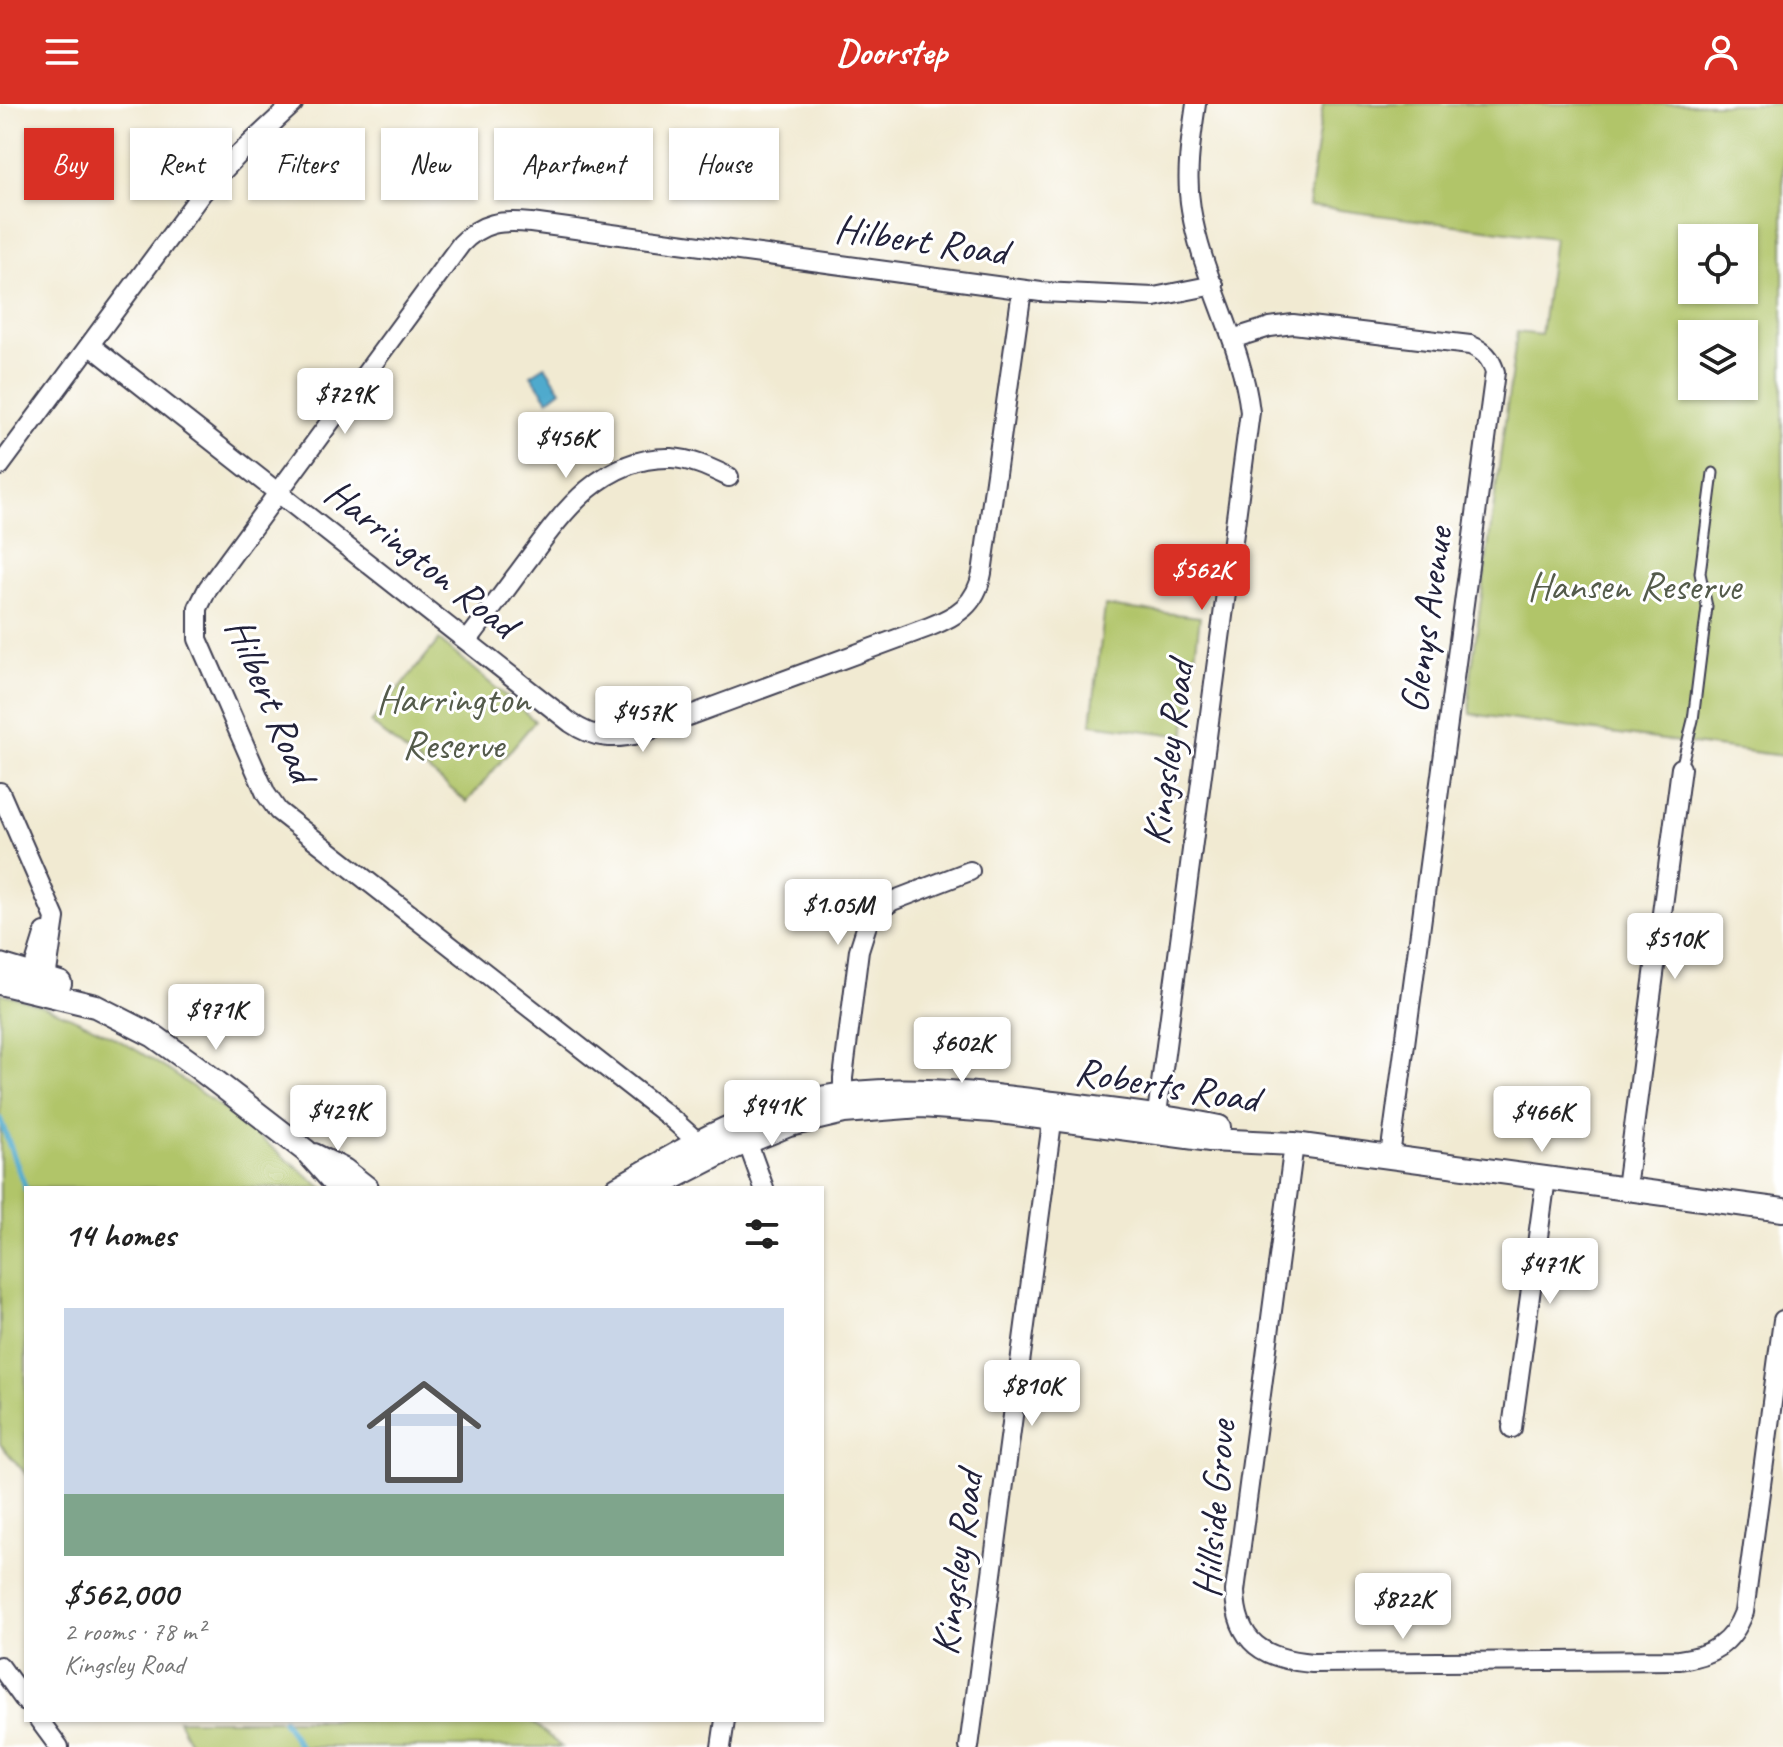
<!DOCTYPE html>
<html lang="en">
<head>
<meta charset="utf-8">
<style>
  body { margin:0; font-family:Caveat,sans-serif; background:#f2f2f2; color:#222; height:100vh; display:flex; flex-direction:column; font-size:30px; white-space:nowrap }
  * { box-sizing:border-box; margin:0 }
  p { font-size:26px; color:#767676 }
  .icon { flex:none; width:44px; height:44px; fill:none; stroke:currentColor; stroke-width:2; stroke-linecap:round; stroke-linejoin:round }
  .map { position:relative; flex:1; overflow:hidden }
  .details { position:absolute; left:24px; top:1082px; width:800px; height:536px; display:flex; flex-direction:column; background:#fff; border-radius:0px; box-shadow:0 2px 6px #0004 }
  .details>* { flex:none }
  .top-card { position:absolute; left:24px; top:24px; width:800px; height:72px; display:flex; gap:16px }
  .controls { position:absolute; left:1678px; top:120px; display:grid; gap:16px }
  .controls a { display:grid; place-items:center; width:80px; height:80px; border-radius:0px; background:#fff; box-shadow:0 2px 6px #0004; font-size:40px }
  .price { position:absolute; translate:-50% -68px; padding:0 18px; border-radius:8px; background:#fff; color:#222; font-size:26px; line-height:52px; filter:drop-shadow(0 2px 4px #0008) }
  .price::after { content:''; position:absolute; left:50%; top:48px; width:24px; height:18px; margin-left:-12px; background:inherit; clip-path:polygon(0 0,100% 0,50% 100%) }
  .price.current { background:#d93025; color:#fff }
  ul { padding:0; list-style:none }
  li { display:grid; align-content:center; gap:16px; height:424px; padding:0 40px }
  li span { display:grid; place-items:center; height:248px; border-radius:0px; color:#555 }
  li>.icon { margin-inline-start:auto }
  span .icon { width:144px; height:144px; fill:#fffc; stroke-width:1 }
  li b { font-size:34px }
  h2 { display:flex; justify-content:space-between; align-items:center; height:96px; padding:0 40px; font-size:34px }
  .tag { padding:0 28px; border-radius:0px; background:#fff; box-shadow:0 2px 6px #0004; font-size:28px; line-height:72px }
  .tag.current { background:#d93025; color:#fff }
  header { display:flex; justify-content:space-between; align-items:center; height:104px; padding:0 40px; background:#d93025; color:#fff; font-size:36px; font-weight:700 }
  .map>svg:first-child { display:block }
  .green { fill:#b1c569; stroke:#6a7452; stroke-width:2; fill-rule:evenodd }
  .water { fill:#4faacd; stroke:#386684; stroke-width:2 }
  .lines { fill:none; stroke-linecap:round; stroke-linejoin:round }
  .stream { stroke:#4faacd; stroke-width:6 }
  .service-casing { stroke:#414052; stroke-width:13 }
  .minor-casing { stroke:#414052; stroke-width:22 }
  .tertiary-casing { stroke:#414052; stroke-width:26 }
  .service { stroke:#fff; stroke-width:9 }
  .minor { stroke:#fff; stroke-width:18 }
  .tertiary { stroke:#fff; stroke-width:22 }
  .labels { text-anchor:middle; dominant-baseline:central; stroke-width:6; stroke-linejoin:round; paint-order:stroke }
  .street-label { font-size:40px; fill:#22223b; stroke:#fff }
  .park-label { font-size:40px; fill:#545b4b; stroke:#fff }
</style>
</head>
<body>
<header><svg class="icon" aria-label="menu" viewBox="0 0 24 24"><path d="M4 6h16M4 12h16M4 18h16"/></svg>Doorstep<svg class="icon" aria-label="person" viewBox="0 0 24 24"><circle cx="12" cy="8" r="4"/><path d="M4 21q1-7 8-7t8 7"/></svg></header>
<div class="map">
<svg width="1783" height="1643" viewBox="0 0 1783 1643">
  <rect width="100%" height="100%" fill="#fff"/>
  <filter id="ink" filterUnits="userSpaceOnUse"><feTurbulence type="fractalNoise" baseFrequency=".0125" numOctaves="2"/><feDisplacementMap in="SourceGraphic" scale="16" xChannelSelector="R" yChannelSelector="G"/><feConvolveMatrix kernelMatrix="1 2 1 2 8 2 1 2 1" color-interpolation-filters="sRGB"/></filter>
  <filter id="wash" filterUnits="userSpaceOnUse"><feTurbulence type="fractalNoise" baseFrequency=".006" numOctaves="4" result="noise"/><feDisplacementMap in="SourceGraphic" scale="32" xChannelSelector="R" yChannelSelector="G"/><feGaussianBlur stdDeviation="1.8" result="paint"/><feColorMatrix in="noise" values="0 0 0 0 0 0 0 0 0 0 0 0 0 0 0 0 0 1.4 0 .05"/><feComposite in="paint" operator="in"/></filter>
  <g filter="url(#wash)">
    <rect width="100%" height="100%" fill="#f1ead2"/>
    <path class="green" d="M1323,0H1783V652L1471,610L1469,586L1517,228L1541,231L1554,134L1308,102ZM1692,134H1744V186H1692ZM1692,230H1744V282H1692Z
      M1105,502L1200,513L1185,632L1091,620Z
      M439,536L535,617L467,698L371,619Z
      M0,889C131,922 220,1003 323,1084H26V1370L0,1340Z
      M178,1616H530L562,1643H192Z"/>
    <path class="water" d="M545,262L561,286L548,296L531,271Z"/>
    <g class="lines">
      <path class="stream" d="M0,1015L26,1086
        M283,1616L300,1643"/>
    </g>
  </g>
  <g filter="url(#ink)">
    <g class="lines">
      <g class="service-casing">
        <path id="service" d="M1681,664L1693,616L1707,503L1700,469L1713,369"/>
      </g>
      <g class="minor-casing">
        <path id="minor" d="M1232,235L1270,223L1293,220L1470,241C1484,247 1490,253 1495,268L1390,1052
          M90,241L571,619C594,635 615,636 642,629L929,523C957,512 976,501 982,469L1022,186
          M0,362L202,89L238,51L293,0
          M468,536C488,510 507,484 527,457C563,408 603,352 671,354C692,355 710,364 729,373
          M0,688L55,814L46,875L37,886
          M36,884L32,870L45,828
          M843,1002V974L859,846L867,821L873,812L892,797L970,767
          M1155,1025L1250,308C1242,237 1202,175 1191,105C1185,70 1191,35 1196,0
          M743,1026L764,1084
          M1294,1040L1235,1487C1236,1539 1264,1555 1312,1559L1679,1556C1711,1552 1732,1540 1744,1508L1783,1216
          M703,1050L691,1032L672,1015L278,707L266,690L198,535V504L208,484L461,140C482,118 501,116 531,119L1041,188L1154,193L1214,181
          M1626,1084L1681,664
          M1512,1324L1546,1074
          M0,1562L26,1598
          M39,1616L59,1643
          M721,1643L725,1616
          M969,1643L1054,1003"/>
      </g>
      <g class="tertiary-casing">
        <path id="tertiary" d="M0,861L60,879
          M0,879L95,902L154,932L197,963L306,1047L339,1084
          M314,1051L344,1066L367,1084
          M617,1084C661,1059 704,1032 751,1014C857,972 954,987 1063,1000C1114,1007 1168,1012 1219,1023
          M654,1084L728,1046L789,1021L844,1008L921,1002L993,1007L1210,1036L1294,1040L1783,1106"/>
      </g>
      <use href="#service" class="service"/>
      <use href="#minor" class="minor"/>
      <use href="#tertiary" class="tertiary"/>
    </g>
  </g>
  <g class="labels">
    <g class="street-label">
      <text transform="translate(921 136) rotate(8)">Hilbert Road</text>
      <text transform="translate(421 454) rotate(38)">Harrington Road</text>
      <text transform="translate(1426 516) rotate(-82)">Glenys Avenue</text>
      <text transform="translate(271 596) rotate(67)">Hilbert Road</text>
      <text transform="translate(1168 649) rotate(-82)">Kingsley Road</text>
      <text transform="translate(1167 981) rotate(9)">Roberts Road</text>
      <text transform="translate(1214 1405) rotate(-85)">Hillside Grove</text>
      <text transform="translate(957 1459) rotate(-82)">Kingsley Road</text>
    </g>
    <g class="park-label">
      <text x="1634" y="482">Hansen Reserve</text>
      <text x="453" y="595">Harrington<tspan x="453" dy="46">Reserve</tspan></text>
    </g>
  </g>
</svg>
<div class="controls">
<a><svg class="icon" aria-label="locate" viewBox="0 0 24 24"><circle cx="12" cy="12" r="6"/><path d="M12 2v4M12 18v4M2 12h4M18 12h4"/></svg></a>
<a><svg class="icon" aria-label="layers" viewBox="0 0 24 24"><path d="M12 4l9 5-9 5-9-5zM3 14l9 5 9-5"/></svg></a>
</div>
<b class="price" style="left:345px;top:332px">$729K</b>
<b class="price" style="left:566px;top:376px">$456K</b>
<b class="price current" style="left:1202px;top:508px">$562K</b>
<b class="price" style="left:643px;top:650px">$457K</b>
<b class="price" style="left:838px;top:843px">$1.05M</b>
<b class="price" style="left:1675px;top:877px">$510K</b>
<b class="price" style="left:216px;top:948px">$971K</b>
<b class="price" style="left:962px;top:981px">$602K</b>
<b class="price" style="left:772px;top:1044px">$941K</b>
<b class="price" style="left:338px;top:1049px">$429K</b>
<b class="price" style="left:1542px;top:1050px">$466K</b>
<b class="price" style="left:1550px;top:1202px">$471K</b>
<b class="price" style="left:1032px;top:1324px">$810K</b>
<b class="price" style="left:1403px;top:1537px">$822K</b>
<div class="top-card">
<a class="tag current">Buy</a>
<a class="tag">Rent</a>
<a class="tag">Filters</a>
<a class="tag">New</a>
<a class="tag">Apartment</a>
<a class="tag">House</a>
</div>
<section class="details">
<h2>14 homes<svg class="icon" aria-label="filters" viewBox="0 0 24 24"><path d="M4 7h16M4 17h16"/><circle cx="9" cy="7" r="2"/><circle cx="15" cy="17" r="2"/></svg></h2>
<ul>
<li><span style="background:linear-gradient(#c9d6e8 75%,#7fa58c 0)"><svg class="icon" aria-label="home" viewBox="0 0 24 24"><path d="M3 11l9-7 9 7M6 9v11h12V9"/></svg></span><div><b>$562,000</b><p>2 rooms · 78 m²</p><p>Kingsley Road</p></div></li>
</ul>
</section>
</div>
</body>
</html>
